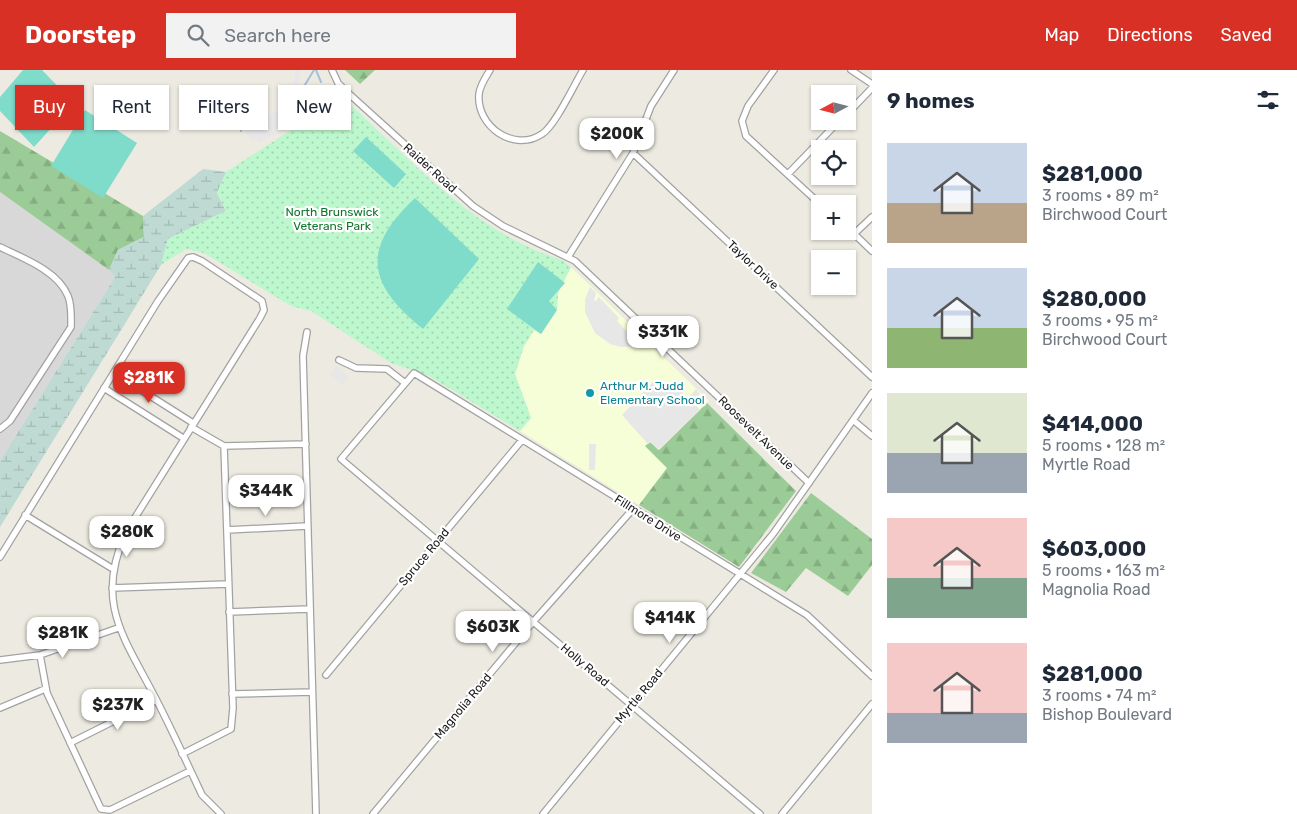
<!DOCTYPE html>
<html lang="en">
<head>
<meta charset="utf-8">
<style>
  body { margin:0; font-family:Rubik,sans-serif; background:#f2f2f3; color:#1f2937; height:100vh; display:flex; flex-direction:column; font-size:19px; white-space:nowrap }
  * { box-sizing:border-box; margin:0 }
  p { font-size:16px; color:#747a83 }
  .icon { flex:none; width:28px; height:28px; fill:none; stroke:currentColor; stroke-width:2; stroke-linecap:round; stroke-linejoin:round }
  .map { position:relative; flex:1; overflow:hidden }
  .drawer { display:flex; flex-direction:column; background:#fff; width:425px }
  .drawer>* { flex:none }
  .hud { position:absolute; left:15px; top:15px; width:475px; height:45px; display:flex; gap:10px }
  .needle { width:32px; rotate:263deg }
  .fabs { position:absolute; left:811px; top:15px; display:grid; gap:10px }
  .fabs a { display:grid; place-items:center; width:45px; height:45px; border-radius:0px; background:#fff; box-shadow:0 1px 4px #0004; font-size:25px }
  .price { position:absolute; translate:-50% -42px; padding:0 11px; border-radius:10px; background:#fff; color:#222; font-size:16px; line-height:32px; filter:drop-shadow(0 1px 2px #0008) }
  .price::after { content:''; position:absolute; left:50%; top:30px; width:15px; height:11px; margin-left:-8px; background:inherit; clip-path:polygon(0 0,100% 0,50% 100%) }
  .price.selected { background:#d93025; color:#fff }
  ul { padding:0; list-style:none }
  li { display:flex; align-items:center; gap:15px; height:125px; padding:0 15px }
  li span { display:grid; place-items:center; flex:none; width:140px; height:100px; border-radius:0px; color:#555 }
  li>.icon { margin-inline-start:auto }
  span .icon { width:60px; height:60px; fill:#fffc; stroke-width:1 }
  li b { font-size:21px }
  h2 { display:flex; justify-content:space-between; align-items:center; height:60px; padding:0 15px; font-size:21px }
  .chip { padding:0 18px; border-radius:0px; background:#fff; box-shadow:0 1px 4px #0004; font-size:18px; line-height:45px }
  .chip.selected { background:#d93025; color:#fff }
  header { display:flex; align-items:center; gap:30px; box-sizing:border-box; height:70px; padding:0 25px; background:#d93025; color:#fff }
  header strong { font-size:24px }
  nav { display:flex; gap:28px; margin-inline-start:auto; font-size:18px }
  .search { width:350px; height:45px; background:#f2f2f3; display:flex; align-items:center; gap:12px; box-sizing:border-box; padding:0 18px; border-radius:0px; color:#747a83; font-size:19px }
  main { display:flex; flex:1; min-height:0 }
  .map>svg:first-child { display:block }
  .residential { fill:#d9d8d8 }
  .education { fill:#f6fed8 }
  .forest { fill:url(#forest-firs) }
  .wetland { fill:url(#wetland-marsh) }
  .park { fill:url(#park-dots) }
  .pitch { fill:#7fdbca }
  .parking { fill:#e7e7e7 }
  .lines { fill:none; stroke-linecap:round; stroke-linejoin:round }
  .stream { stroke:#a1c2da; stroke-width:2 }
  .street-casing { stroke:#a2a2a2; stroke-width:8 }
  .street { stroke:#fff; stroke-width:5.5 }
  .culture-dot { fill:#0f9aa8; stroke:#fff; stroke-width:2 }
  .labels { text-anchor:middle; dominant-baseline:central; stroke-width:4.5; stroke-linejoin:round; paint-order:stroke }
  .street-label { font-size:12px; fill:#1b1b1b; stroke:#fff }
  .park-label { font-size:12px; fill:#0e752b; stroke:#fff }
  .culture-label { font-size:12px; fill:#0d838f; stroke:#fff; text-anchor:start }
</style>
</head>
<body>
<header>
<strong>Doorstep</strong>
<div class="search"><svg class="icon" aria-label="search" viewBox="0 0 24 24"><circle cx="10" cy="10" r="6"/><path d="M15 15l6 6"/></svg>Search here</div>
<nav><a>Map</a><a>Directions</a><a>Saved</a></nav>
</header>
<main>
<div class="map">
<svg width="872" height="744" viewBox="0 0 872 744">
  <defs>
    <pattern id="forest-firs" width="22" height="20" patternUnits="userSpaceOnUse" patternTransform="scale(1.25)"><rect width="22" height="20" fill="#9bcb96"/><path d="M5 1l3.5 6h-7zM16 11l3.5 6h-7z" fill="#85ae81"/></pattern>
    <pattern id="wetland-marsh" width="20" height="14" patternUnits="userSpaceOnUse" patternTransform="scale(1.25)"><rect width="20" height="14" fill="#bedad3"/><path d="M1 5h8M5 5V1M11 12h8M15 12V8" fill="none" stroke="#a3bab5"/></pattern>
    <pattern id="park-dots" width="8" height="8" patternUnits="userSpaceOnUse" patternTransform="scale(1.25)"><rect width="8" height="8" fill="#bdf7cd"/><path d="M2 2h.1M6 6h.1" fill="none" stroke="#a2d3af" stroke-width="1.8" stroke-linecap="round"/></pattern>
  </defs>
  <rect width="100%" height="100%" fill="#edebe1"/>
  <path class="residential" d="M0,122L109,200L115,207L0,391Z"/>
  <path class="education" d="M571,197L709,331L654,385L667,398L639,435L520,361L531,348L515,304L524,276L535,259L541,264L557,240L558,223Z"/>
  <path class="forest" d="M345,0H375L360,14Z
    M0,61L143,146L144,167L118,180L109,200L0,122Z
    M707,333L796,421L739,497L639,435L667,398L645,376L650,372L659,380Z
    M811,423L872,469V495L848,526L806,498L786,522L751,503Z"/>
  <path class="wetland" d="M203,99L226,102L217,123L226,141L168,169L161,195L0,457V391L115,207L109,200L118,180L144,167L143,146Z"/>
  <path class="park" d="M342,27C410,88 472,162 562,190L571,197L558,223L557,240L541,264L534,260L524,276L515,304L531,348L520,361L429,306L391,293L311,241L291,236L204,183L186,179L161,195L168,169L226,141L217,123L226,102Z"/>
  <path class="pitch" d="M23,0H42L74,33L34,77L0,41V27Z
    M85,40L137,73L103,128L51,96Z
    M366,67L406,104L394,118L353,81Z
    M415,128L479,189L423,259C367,214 361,179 415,128Z
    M538,192L565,213L549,231L557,240L541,264L507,239Z"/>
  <path class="parking" d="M296,0H301L297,19L292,18Z
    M198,16L204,23H207L208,19L220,21L215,32H212V38L190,39L189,31L188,37H183V34L180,33L179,21Z
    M324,17L333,29L260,73L256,69L251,71L244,59L313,20L316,23Z
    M233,24L261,30L259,35L231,28Z
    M590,217L596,223L594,230L596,231L599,227L619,248L617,251L631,266L635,268L640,265L646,272L637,276L621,277L610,274L595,263L585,242V229Z
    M336,296L349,307L342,315L330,304Z
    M654,311L657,313L666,312L672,315L676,312L685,321L681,325L684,327H689L696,319L700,324L693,332L700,340L658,380L651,372L648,374L622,345Z
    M589,374H596L595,400H589Z"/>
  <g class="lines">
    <path class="stream" d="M316,0L321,12
      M303,18L314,0
      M233,43L244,50L255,47
      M241,61L244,50"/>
    <g class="street-casing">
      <path id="street" d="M332,0L338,13L347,22L473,136L503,156L575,191L809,413
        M490,0C486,7 480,15 479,24C476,56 514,83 542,64C555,56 574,15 583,0
        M774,0L748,36L742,51L746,66L820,134
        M851,0L872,14
        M848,43L872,18
        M633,83L872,307
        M788,104L839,51
        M848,158L872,181
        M854,164L872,147
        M0,177C23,188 58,201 68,226C72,236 71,248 71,257L10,351L0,359
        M568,187L633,83L651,36L674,0
        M307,262L303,286L316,744
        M339,290L356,298L387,299L405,313
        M114,303L193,353
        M104,318L183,368
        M853,350L872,366
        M224,376L306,374
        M25,445L113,499
        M227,460L307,456
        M0,487L158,231L188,188L193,187L202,191L262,231L264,240L260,248L126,462C94,533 124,567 156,629C172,660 187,693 202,725L221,744
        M112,518L228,514
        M229,542L309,539
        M40,585L47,623L101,739L110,740L190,701
        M0,590L40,585L118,558
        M326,605L522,370
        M232,624L312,622
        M0,638L45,619
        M70,673L156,630
        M182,684L231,659L233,638L224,376L191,357
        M373,744L533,552L633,439
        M543,744L773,464L872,323
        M760,744L341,389L414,303L807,545L872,606
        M782,744L872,634"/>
    </g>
    <use href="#street" class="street"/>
  </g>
  <circle class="culture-dot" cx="590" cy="323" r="5"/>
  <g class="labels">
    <g class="street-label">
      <text transform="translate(430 98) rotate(42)">Raider Road</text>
      <text transform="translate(753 195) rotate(43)">Taylor Drive</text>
      <text transform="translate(756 363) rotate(44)">Roosevelt Avenue</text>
      <text transform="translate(648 448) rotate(32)">Fillmore Drive</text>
      <text transform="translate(424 487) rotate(-50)">Spruce Road</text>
      <text transform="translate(585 595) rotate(40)">Holly Road</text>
      <text transform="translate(639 626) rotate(-50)">Myrtle Road</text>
      <text transform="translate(463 636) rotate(-50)">Magnolia Road</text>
    </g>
    <g class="park-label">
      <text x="332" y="142">North Brunswick<tspan x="332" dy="14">Veterans Park</tspan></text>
    </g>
    <g class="culture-label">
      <text x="600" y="316">Arthur M. Judd<tspan x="600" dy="14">Elementary School</tspan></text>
    </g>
  </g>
</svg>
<div class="fabs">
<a><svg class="needle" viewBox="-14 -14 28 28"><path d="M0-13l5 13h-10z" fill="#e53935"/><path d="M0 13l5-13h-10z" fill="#747a83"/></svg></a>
<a><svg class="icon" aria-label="locate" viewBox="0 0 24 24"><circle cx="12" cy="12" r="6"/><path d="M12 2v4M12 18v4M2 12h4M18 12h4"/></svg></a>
<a>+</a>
<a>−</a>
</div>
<b class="price" style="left:617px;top:90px">$200K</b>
<b class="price" style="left:663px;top:288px">$331K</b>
<b class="price selected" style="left:149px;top:334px">$281K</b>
<b class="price" style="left:266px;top:447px">$344K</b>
<b class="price" style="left:127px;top:488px">$280K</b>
<b class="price" style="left:670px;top:574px">$414K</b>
<b class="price" style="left:493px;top:583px">$603K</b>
<b class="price" style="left:63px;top:589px">$281K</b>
<b class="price" style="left:118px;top:661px">$237K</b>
<div class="hud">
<a class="chip selected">Buy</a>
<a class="chip">Rent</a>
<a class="chip">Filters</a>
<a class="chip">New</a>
</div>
</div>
<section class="drawer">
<h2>9 homes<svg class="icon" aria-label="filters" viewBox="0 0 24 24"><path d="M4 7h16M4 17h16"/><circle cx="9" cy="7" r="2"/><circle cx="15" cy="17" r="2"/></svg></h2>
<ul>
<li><span style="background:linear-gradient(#c9d6e8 60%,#b9a48a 0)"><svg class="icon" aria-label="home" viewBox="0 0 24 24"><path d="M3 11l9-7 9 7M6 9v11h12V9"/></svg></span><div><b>$281,000</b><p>3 rooms · 89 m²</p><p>Birchwood Court</p></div></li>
<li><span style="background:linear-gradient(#c9d6e8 60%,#8fb573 0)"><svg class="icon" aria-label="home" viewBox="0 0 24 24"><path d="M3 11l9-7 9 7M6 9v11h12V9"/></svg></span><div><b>$280,000</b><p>3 rooms · 95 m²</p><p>Birchwood Court</p></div></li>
<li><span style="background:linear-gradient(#dfe7d0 60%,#9aa5b1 0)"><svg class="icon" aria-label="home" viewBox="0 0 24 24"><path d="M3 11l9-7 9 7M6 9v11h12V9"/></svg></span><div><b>$414,000</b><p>5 rooms · 128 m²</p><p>Myrtle Road</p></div></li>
<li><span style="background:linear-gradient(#f6c9c9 60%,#7fa58c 0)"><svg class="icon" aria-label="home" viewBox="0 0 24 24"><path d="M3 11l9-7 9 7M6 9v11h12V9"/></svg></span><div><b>$603,000</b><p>5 rooms · 163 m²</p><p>Magnolia Road</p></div></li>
<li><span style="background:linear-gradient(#f6c9c9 70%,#9aa5b1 0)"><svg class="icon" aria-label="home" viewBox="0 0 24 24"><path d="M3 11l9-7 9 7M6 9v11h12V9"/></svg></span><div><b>$281,000</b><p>3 rooms · 74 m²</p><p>Bishop Boulevard</p></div></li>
</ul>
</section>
</main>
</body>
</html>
